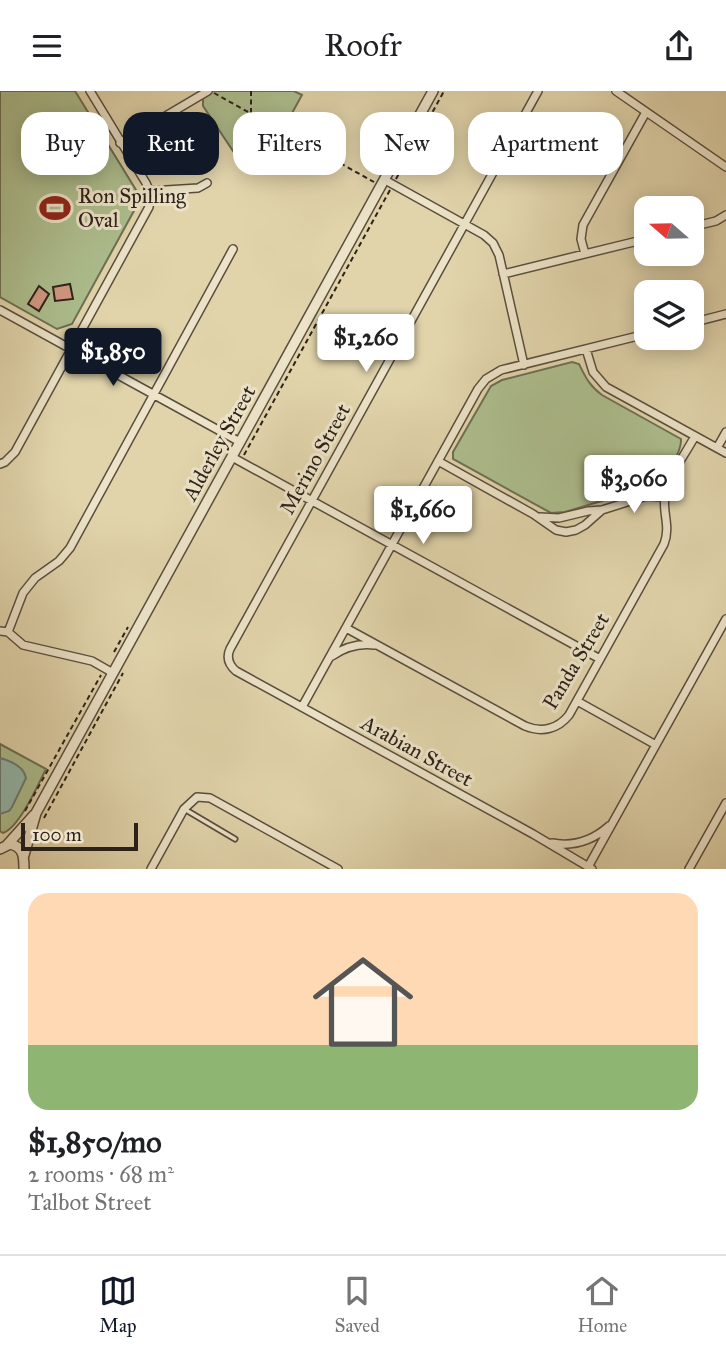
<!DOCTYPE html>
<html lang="en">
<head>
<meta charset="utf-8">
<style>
  body { margin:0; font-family:"IM FELL Great Primer",serif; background:#f6f6f6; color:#202124; height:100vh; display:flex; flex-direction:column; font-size:26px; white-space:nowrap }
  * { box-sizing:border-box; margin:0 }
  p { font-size:23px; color:#757577 }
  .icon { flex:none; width:38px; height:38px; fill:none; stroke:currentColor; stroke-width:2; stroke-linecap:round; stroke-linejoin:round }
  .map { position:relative; height:778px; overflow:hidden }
  .side { display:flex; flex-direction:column; background:#fff; flex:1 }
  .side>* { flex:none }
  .banner { position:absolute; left:21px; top:21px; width:684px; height:63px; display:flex; gap:14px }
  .needle { width:46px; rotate:290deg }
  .fabs { position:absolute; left:634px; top:105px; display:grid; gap:14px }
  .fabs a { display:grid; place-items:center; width:70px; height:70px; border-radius:14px; background:#fff; box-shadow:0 4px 18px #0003; font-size:35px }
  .scale { position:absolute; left:21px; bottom:18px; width:117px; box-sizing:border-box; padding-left:7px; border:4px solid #2d221a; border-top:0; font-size:19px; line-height:24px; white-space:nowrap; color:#2d221a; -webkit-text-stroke:5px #ece3c8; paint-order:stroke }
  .price { position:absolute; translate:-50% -60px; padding:0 16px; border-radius:7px; background:#fff; color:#222; font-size:23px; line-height:46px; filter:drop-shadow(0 2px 4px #0008) }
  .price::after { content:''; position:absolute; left:50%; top:42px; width:21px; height:16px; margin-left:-10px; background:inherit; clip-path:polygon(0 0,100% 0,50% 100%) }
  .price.current { background:#111827; color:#fff }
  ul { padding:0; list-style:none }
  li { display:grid; align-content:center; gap:14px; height:371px; padding:0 28px }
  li+li { border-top:2px solid #e0e0e0 }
  li span { display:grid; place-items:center; height:217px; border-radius:21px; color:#555 }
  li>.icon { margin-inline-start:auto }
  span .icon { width:126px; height:126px; fill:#fffc; stroke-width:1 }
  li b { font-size:30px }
  .chip { padding:0 24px; border-radius:21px; background:#fff; box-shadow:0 4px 18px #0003; font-size:24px; line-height:63px }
  .chip.current { background:#111827; color:#fff }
  header { display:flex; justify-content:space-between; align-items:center; height:91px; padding:0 28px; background:#fff; font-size:32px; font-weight:600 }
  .tab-bar { display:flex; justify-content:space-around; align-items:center; height:98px; border-top:2px solid #e0e0e0; background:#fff; font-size:19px; color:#757577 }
  .tab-bar a { display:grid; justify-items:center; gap:4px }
  .tab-bar .current { color:#111827 }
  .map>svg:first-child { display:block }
  .green { fill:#adbe8e; stroke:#6d7054; stroke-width:2 }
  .water { fill:#94b8ac; stroke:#6b7c72; stroke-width:2 }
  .building { fill:#d19982; stroke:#2d221a; stroke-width:2 }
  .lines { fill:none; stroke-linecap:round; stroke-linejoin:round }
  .service-casing { stroke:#5a4e3e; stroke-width:7 }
  .minor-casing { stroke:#5a4e3e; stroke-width:10 }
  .tertiary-casing { stroke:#5a4e3e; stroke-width:12 }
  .path { stroke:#2d221a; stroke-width:2; stroke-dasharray:5 3.5; stroke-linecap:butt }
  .service { stroke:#ece3c8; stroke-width:3.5 }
  .minor { stroke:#ece3c8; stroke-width:7 }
  .tertiary { stroke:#ece3c8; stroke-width:9 }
  .labels { text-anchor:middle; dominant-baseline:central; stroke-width:6; stroke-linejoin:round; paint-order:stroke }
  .poi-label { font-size:21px; fill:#2d221a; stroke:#ece3c8; text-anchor:start }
  .street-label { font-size:21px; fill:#2d221a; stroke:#ece3c8 }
</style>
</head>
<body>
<header><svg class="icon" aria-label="menu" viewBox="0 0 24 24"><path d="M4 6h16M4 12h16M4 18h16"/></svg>Roofr<svg class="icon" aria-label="share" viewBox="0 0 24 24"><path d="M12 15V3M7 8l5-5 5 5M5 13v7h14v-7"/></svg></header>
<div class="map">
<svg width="726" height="778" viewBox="0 0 726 778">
  <rect width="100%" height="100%" fill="#e1d4ab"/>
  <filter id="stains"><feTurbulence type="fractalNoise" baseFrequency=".00286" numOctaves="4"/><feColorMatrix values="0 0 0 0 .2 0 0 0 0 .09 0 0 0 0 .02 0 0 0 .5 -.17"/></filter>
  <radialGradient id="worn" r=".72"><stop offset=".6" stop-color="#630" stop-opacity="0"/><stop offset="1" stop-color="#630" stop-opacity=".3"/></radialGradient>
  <path class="green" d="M0,0H75L141,107L72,233L57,238L0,206Z
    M203,0H294L302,4L264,73L241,72L203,15Z
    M572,271L579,273C586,287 589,294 602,304L681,348C682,361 665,388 654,394L565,421L551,422L453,368V361L491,295L502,289Z
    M0,653L46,678C38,694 19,737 3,742L0,740Z"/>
  <path class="water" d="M0,667C11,670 24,675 26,687L12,716L9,720L0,723Z"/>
  <path class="building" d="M70,193L73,208L55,210L53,196Z
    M39,195L49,203L39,220L28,213Z"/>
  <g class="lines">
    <g class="service-casing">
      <path id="service" d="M186,719L235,748"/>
    </g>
    <g class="minor-casing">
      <path id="minor" d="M538,0L230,558C226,567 229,574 236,580L533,743L592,778
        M616,0L726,76
        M120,52L208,0
        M385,89L484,144L493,152L499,164L524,274
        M150,100L198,97L207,92
        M691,136L716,130L726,124
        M585,163L581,148L583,134L646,21
        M503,183L646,148
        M0,219L240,351
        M691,232L726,223
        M586,258L593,281L606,296L726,362
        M717,357L726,341
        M232,366L600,568
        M438,370L533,423L556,439L566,441L576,439L585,434L602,419
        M0,373L5,371L15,361L149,116C151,106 150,101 146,92L90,0
        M540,426L559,427L588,420L602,419L646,405L665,406
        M346,537L525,635C542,642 558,638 569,624L664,453C671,435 662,422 665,404C668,386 686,362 695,345
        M0,540L8,541L23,554L92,570L113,582
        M8,541L23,502L35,487L59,470L70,457L233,158
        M332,565C345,556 358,552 374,554
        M577,610L656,654
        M302,616L478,298L486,288L501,279L646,243
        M552,752C574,756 592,750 609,735
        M588,776L726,528
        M151,778L184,718L197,706L210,707L338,778
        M689,778L726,712"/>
    </g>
    <g class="tertiary-casing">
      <path id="tertiary" d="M7,754L34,724
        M0,758L10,753C24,756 24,766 24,778
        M24,764L36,722L433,0"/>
    </g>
    <path class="path" d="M251,0V23
      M214,2L374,91
      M396,88L444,0
      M244,364L390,99
      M114,561L128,536
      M25,720L101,584
      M44,727L123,582"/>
    <use href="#service" class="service"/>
    <use href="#minor" class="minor"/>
    <use href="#tertiary" class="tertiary"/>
  </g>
  <defs>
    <g id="stadium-bare" transform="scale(2.415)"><path d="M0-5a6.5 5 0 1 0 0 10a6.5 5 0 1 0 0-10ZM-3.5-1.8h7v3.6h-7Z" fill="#8f2418" stroke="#ece3c8" stroke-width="2.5" paint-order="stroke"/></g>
  </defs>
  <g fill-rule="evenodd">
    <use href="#stadium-bare" x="55" y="117"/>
  </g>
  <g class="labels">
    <g class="poi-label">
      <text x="78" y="105">Ron Spilling<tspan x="78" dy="24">Oval</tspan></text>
    </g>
    <g class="street-label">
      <text transform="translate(219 352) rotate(-61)">Alderley Street</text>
      <text transform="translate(315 368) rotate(-61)">Merino Street</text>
      <text transform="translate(576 570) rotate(-59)">Panda Street</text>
      <text transform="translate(417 660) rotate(29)">Arabian Street</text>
    </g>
  </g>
  <rect width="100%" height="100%" filter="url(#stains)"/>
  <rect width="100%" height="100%" fill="url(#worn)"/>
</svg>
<div class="fabs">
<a><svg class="needle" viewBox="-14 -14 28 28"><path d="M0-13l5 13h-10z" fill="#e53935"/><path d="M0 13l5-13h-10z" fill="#757577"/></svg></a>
<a><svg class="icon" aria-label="layers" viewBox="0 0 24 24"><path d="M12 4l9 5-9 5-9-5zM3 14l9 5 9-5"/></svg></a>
</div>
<div class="scale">100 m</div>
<b class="price" style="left:366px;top:283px">$1,260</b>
<b class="price current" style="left:113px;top:297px">$1,850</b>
<b class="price" style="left:634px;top:424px">$3,060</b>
<b class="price" style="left:423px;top:455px">$1,660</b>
<div class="banner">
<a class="chip">Buy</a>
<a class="chip current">Rent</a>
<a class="chip">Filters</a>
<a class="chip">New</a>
<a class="chip">Apartment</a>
</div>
</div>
<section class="side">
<ul>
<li><span style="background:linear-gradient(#ffd9b3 70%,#8fb573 0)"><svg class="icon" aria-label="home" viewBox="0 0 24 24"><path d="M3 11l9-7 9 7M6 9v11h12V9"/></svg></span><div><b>$1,850/mo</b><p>2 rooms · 68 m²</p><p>Talbot Street</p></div></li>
</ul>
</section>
<nav class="tab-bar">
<a class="current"><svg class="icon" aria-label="map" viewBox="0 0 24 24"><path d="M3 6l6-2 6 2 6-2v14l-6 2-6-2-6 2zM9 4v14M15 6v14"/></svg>Map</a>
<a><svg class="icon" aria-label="saved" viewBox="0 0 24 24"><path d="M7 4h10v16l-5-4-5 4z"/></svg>Saved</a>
<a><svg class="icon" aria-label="home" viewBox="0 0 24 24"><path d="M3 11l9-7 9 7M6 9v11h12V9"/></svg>Home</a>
</nav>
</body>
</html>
